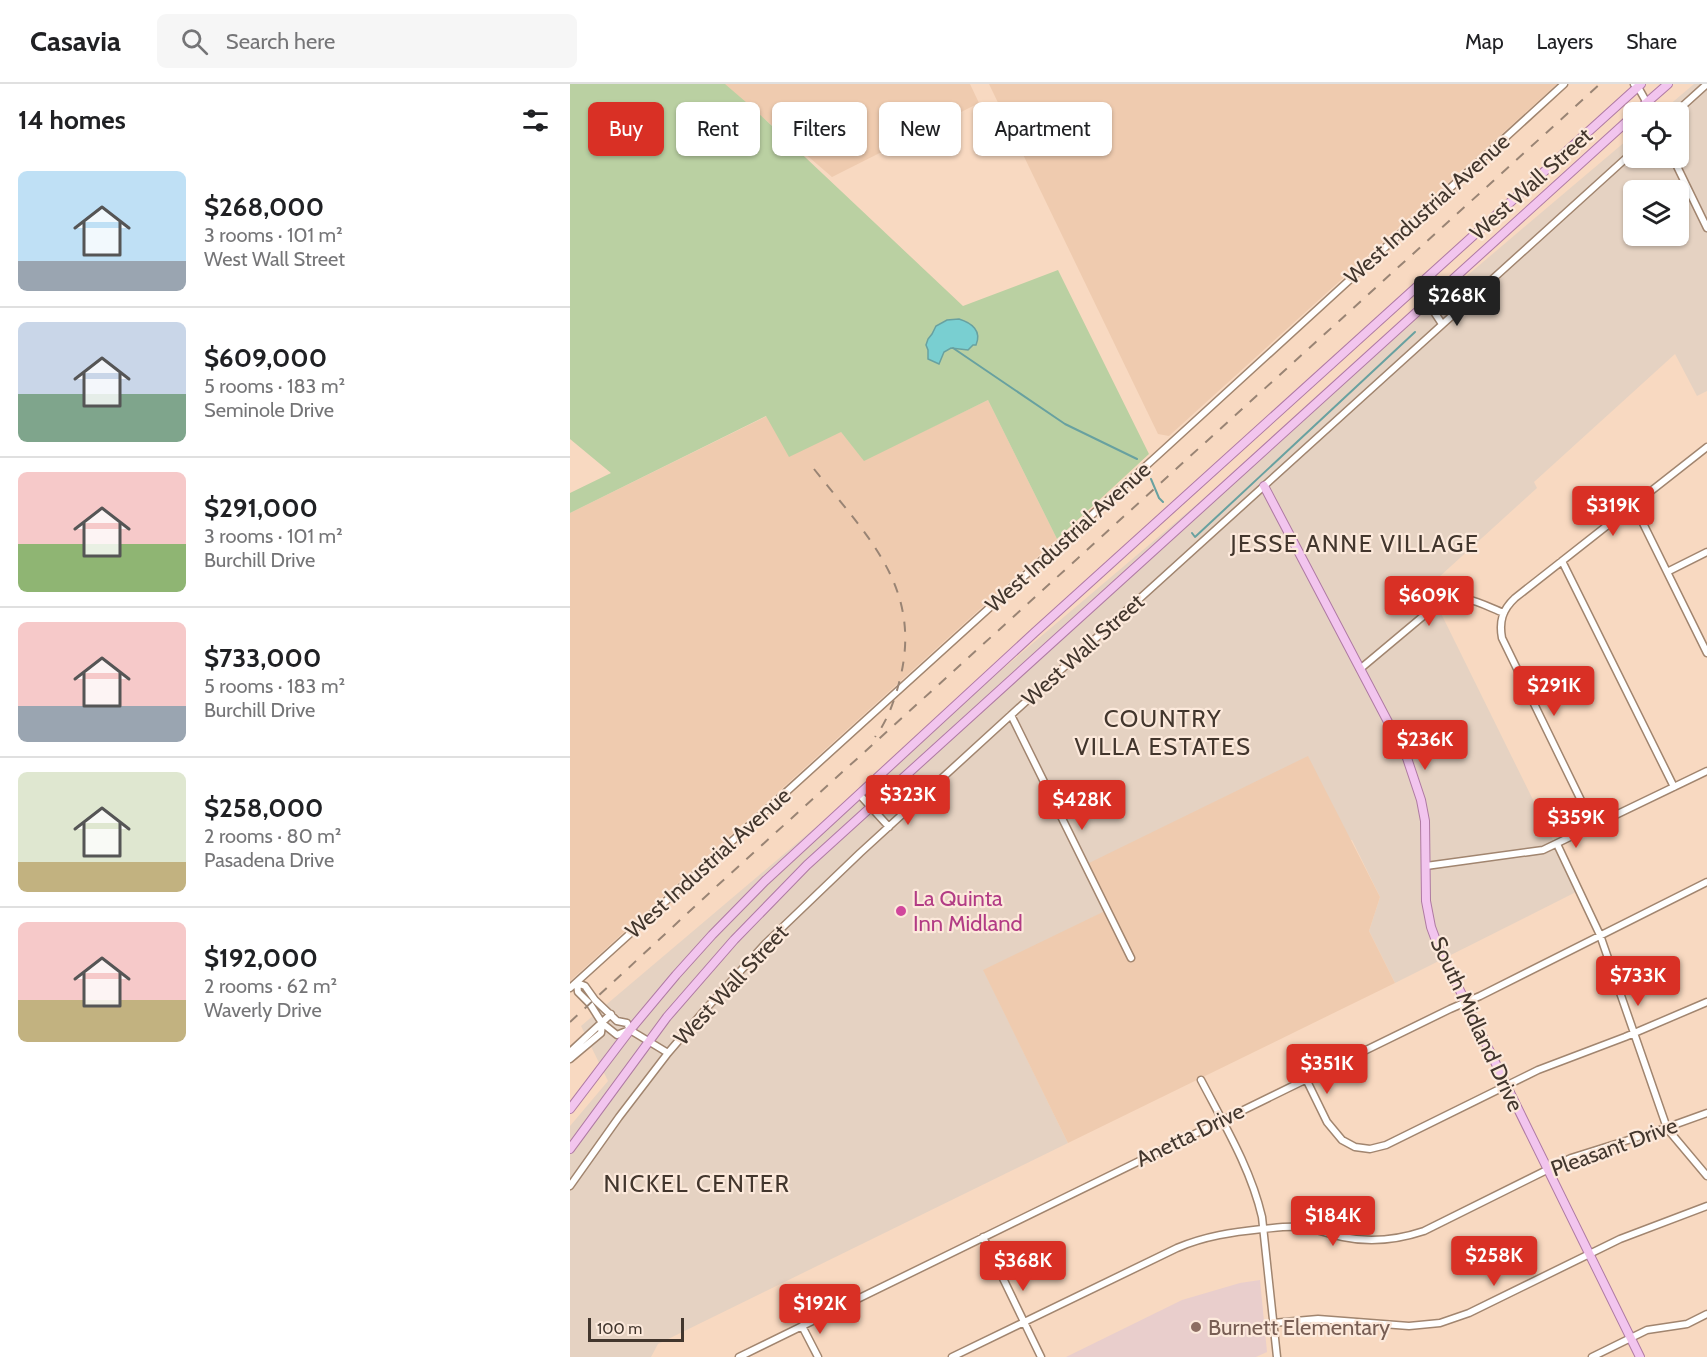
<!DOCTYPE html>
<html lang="en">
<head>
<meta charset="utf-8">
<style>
  body { margin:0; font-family:Cabin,sans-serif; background:#f6f6f6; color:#202124; height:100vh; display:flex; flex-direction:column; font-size:22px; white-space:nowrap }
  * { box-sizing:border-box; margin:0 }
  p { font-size:20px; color:#757577 }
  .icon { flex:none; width:33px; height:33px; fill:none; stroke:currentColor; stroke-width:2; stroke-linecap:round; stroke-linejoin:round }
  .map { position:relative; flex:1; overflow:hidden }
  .sheet { display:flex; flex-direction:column; background:#fff; width:570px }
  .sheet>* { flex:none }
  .hud { position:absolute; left:18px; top:18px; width:570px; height:54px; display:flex; gap:12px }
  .buttons { position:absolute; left:1053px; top:18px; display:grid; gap:12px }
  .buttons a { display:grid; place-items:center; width:66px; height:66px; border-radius:9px; background:#fff; box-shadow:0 2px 4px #0004; font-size:30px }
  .scale { position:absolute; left:18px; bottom:15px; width:96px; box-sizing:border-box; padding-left:6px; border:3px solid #42362d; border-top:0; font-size:16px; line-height:21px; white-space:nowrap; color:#42362d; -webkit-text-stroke:4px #fce9db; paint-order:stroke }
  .price { position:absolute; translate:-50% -51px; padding:0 14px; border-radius:6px; background:#d93025; color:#fff; font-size:20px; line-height:39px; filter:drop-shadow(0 2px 3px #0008) }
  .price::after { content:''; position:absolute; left:50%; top:36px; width:18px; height:14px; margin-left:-9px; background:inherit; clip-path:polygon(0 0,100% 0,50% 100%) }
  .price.selected { background:#222; color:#fff }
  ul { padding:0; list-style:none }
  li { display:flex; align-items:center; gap:18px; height:150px; padding:0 18px }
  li+li { border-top:2px solid #e0e0e0 }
  li span { display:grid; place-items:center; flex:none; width:168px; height:120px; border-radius:9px; color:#555 }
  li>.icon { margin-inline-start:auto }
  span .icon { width:72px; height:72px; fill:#fffc; stroke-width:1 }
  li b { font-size:26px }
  h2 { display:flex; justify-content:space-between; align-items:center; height:72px; padding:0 18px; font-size:26px }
  .chip { padding:0 21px; border-radius:9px; background:#fff; box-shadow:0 2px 4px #0004; font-size:21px; line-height:54px }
  .chip.selected { background:#d93025; color:#fff }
  header { display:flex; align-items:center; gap:36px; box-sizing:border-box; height:84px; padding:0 30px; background:#fff; border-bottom:2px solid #e0e0e0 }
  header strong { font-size:28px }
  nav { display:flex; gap:33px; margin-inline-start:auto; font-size:21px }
  .search { width:420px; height:54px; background:#f6f6f6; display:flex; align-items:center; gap:15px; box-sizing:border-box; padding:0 21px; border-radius:9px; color:#757577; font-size:22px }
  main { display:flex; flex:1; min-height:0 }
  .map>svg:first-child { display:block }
  .commercial { fill:#e5d2c2; fill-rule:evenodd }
  .built { fill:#efcbaf }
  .education { fill:#e9cecc }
  .green { fill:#bad0a2 }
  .water { fill:#79cfd1; stroke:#68a1a0; stroke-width:1.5 }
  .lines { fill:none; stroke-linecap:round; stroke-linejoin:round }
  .stream { stroke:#68a1a0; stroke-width:2 }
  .minor-casing { stroke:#a1856f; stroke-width:9 }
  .major-casing { stroke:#af7aa3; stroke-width:10 }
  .minor { stroke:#fff; stroke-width:6 }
  .major { stroke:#f2c5ee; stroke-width:8 }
  .rail { stroke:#998474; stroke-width:2; stroke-dasharray:10 10; stroke-linecap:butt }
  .hotel-dot { fill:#d1479c; stroke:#fce9db; stroke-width:2 }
  .education-dot { fill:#8d6e63; stroke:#fce9db; stroke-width:2 }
  .labels { text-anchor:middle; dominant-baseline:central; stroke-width:4.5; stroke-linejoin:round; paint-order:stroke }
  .street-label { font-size:22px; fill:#42362d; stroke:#fce9db }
  .hotel-label { font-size:22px; fill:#b23c85; stroke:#fce9db; text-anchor:start }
  .education-label { font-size:22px; fill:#785e54; stroke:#fce9db; text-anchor:start }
  .neighbourhood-label { font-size:24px; letter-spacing:1.5px; fill:#42362d; stroke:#fce9db }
</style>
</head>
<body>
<header>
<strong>Casavia</strong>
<div class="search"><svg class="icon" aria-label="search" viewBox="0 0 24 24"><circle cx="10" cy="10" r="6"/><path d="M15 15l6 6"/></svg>Search here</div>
<nav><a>Map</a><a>Layers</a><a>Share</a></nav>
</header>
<main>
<section class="sheet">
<h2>14 homes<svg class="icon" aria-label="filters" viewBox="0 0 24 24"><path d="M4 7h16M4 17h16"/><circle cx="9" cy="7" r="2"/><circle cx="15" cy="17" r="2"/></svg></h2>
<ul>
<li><span style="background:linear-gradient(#bfe0f5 75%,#9aa5b1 0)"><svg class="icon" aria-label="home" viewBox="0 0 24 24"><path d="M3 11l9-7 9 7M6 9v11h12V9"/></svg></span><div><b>$268,000</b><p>3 rooms · 101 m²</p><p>West Wall Street</p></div></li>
<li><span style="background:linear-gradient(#c9d6e8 60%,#7fa58c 0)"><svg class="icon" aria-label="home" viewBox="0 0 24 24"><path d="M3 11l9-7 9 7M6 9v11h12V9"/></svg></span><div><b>$609,000</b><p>5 rooms · 183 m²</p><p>Seminole Drive</p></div></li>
<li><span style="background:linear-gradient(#f6c9c9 60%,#8fb573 0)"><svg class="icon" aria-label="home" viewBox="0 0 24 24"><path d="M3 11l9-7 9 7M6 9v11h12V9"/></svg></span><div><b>$291,000</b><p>3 rooms · 101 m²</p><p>Burchill Drive</p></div></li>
<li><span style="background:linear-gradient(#f6c9c9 70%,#9aa5b1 0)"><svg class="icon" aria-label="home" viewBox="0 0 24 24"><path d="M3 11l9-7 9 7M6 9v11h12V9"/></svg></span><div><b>$733,000</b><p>5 rooms · 183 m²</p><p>Burchill Drive</p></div></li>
<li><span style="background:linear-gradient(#dfe7d0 75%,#c2b280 0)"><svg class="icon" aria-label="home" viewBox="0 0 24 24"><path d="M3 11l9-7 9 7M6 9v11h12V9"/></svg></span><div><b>$258,000</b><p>2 rooms · 80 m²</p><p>Pasadena Drive</p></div></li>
<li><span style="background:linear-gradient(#f6c9c9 65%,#c2b280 0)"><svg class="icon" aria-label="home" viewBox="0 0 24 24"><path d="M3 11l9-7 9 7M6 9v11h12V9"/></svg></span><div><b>$192,000</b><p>2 rooms · 62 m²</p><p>Waverly Drive</p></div></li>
</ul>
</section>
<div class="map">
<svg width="1137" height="1273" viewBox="0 0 1137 1273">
  <rect width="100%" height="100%" fill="#f8d9c1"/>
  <path class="commercial" d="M1124,0H1137V307L1127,312L1105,270L964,398L967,404L858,503L1008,807L825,899L799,847L810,813L782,756L538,826L414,887L498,1059L88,1260L81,1273H0V1042L38,997L11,942L1063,51L1064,74H1108V28H1091ZM1064,106H1108V152H1064Z"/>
  <path class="built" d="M154,0H400L409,19L262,93Z
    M419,0H987L599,352L588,350Z
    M418,316L487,455L0,897V429L197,332L271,348L294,376Z
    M738,672L810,813L799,847L825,899L498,1059L413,886L537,826L515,781Z"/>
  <path class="education" d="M690,1196L697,1268L686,1273H496L612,1216L670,1199Z"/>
  <path class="green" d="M0,0H155L184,25L393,222L488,186L579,370L487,455L418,316L294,377L271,348L219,373L196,332L0,429V409L41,389L0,355Z"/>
  <path class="water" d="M389,235C402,239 412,247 406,261H403L398,266L381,264L374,268L369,280L358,275V266L356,261L358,255L362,250L366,242L377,236Z"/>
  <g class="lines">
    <path class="stream" d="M383,264L495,340L567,375
      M581,395L589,414L593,418
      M622,449L625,453L845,248"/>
    <g class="minor-casing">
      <path id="minor" d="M1064,0L1068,3L1082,28
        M1106,28L1137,0
        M1103,74L1137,144
        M847,202L872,240
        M1064,421L1137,569
        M992,477L1104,703
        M1097,488L1137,468
        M790,585L870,518C891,507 913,521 934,529
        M441,631L561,874
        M289,710L319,743
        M1024,743L932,554C929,538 932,526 945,514L1137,363
        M987,760L1030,851L1097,1044L1100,1048L1137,1092
        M856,782L973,766L1137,687
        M7,899L15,902L25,916L47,937L57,939L60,946L98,969
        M7,899L8,908L20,920L32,939L47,951L59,946
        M0,904L589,370L994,0
        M0,968L41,930
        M0,975L31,949L32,940
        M736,995L757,1038L772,1056L785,1063L800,1065L816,1061L968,986L1055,953L1137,918
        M631,996C654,1040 681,1085 692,1133L707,1273
        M0,1102L49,1033L98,969L134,927L195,860L290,769L441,631L1064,67
        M413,1153L471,1273
        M703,1239L748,1235L839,1242L870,1239L899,1229L1050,1155L1137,1122
        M232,1242L248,1273
        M169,1273L880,925L910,912L1137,798
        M382,1273L607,1164C635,1152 663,1148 692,1145C704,1144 716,1142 729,1143C744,1144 758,1150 773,1153C801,1159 827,1156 854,1147L1001,1074L1087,1047L1137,1029
        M1022,1273L1077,1246L1117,1240L1137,1230"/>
    </g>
    <g class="major-casing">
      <path id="major" d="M1066,28L1098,0
        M694,402L837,674L851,716L855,737L856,817L861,843L868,862L1070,1273
        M0,1025L60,946L106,891L142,851L195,797L464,549L1071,0
        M0,1065L97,933L164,856L237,781L1064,31"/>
    </g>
    <use href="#minor" class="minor"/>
    <use href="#major" class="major"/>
    <path class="rail" d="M244,385C296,451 353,503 330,595C325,615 318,636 305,653
      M0,938L148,801L1030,0"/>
  </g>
  <circle class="hotel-dot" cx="331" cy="827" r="6"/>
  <circle class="education-dot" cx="626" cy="1243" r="6"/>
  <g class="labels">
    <g class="street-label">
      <text transform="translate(961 100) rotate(-42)">West Wall Street</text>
      <text transform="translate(857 125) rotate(-42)">West Industrial Avenue</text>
      <text transform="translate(498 453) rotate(-42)">West Industrial Avenue</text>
      <text transform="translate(513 566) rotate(-42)">West Wall Street</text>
      <text transform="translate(138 779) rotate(-42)">West Industrial Avenue</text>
      <text transform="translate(161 901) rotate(-47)">West Wall Street</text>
      <text transform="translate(907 940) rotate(65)">South Midland Drive</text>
      <text transform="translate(620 1051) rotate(-26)">Anetta Drive</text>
      <text transform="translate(1044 1063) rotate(-20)">Pleasant Drive</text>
    </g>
    <g class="hotel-label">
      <text x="343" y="814">La Quinta<tspan x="343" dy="25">Inn Midland</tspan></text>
    </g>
    <g class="education-label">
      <text x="638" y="1243">Burnett Elementary</text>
    </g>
    <g class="neighbourhood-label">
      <text x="785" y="459">JESSE ANNE VILLAGE</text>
      <text x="593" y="634">COUNTRY<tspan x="593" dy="28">VILLA ESTATES</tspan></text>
      <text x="127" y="1099">NICKEL CENTER</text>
    </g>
  </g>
</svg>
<div class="buttons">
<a><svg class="icon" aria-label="locate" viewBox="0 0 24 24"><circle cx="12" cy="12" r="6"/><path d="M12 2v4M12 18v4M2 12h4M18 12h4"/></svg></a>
<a><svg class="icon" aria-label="layers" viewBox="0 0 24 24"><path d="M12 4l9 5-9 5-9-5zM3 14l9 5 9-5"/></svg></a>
</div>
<div class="scale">100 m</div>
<b class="price selected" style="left:887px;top:243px">$268K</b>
<b class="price" style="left:1043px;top:453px">$319K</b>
<b class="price" style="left:859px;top:543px">$609K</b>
<b class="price" style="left:984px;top:633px">$291K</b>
<b class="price" style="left:855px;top:687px">$236K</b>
<b class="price" style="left:338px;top:742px">$323K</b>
<b class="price" style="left:512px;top:747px">$428K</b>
<b class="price" style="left:1006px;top:765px">$359K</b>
<b class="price" style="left:1068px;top:923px">$733K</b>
<b class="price" style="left:757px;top:1011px">$351K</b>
<b class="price" style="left:763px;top:1163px">$184K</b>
<b class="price" style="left:924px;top:1203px">$258K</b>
<b class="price" style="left:453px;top:1208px">$368K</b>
<b class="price" style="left:250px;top:1251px">$192K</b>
<div class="hud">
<a class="chip selected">Buy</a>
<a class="chip">Rent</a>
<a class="chip">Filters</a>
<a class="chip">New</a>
<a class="chip">Apartment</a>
</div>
</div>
</main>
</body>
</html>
